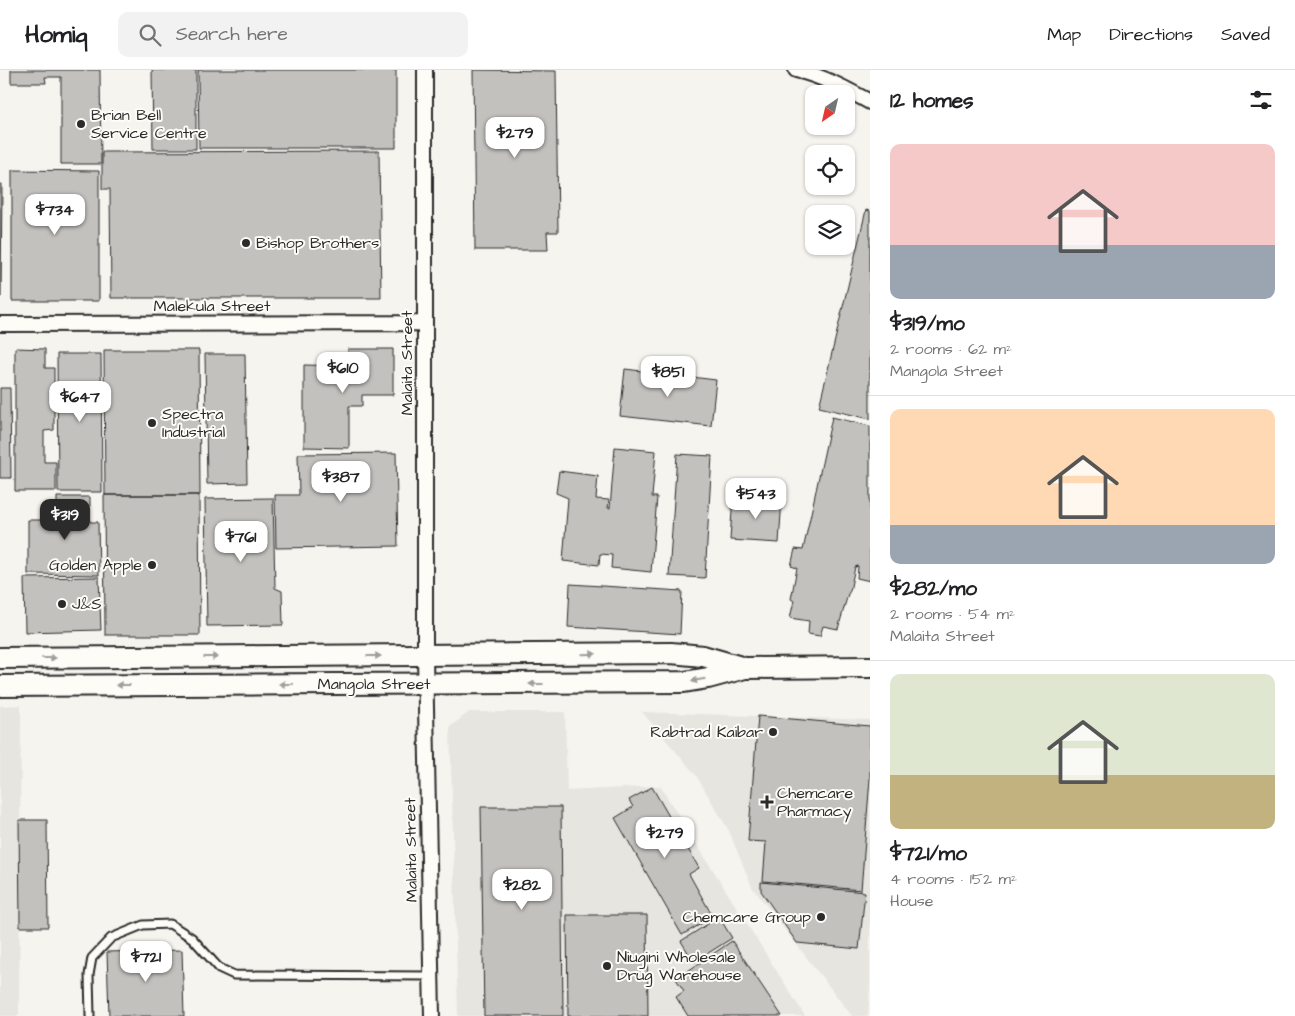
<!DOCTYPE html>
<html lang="en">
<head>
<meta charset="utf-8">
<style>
  body { margin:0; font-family:"Architects Daughter",sans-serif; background:#f2f2f2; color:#202124; height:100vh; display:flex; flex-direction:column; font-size:19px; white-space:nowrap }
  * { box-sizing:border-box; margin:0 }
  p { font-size:16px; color:#757577 }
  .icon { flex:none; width:28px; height:28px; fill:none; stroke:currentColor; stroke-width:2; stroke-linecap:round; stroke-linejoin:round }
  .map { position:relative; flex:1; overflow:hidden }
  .sheet { display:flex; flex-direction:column; background:#fff; width:425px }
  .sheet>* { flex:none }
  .needle { width:32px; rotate:214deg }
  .buttons { position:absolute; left:805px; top:15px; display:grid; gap:10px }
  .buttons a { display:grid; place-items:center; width:50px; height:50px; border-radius:10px; background:#fff; box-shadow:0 1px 4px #0004; font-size:25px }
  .price { position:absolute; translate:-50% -42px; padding:0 11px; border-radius:10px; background:#fff; color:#222; font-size:16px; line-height:32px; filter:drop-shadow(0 1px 2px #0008) }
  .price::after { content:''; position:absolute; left:50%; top:30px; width:15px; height:11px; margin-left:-8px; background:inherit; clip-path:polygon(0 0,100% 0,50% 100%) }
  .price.current { background:#2b2b2b; color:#fff }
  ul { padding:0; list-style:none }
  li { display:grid; align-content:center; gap:10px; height:265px; padding:0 20px }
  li+li { border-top:1px solid #e0e0e0 }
  li span { display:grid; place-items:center; height:155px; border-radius:10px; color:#555 }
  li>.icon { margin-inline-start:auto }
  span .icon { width:90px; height:90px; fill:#fffc; stroke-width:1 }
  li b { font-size:21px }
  h2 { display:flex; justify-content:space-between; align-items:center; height:60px; padding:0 20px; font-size:21px }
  header { display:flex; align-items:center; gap:30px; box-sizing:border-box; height:70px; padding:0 25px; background:#fff; border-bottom:1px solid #e0e0e0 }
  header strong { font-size:24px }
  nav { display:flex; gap:28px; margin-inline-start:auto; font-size:18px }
  .search { width:350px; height:45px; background:#f2f2f2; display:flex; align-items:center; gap:12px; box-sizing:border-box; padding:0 18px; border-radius:10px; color:#757577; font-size:19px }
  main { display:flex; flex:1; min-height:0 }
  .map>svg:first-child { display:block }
  .built { fill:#e6e5e0 }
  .building { fill:#c2c1be; stroke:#2b2b2b }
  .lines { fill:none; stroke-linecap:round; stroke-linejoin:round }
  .service-casing { stroke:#2b2b2b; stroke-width:11 }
  .minor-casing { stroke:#2b2b2b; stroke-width:18 }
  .secondary-casing { stroke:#2b2b2b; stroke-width:24 }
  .service { stroke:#fdfcf7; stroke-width:7 }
  .minor { stroke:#fdfcf7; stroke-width:14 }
  .secondary { stroke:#fdfcf7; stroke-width:20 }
  .oneway { fill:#9e9e9b }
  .poi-dot { fill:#2b2b2b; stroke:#fdfcf7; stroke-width:2 }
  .labels { text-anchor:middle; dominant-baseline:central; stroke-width:4; stroke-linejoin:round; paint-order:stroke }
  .poi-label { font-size:16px; fill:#2b2b2b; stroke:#fdfcf7; text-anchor:start }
  .street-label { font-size:16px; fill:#2b2b2b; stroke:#fdfcf7 }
</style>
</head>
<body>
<header>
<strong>Homiq</strong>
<div class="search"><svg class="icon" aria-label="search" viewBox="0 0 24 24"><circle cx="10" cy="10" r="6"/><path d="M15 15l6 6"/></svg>Search here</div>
<nav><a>Map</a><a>Directions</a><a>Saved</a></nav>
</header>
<main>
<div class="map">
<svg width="870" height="946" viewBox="0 0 870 946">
  <rect width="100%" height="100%" fill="#f5f4ef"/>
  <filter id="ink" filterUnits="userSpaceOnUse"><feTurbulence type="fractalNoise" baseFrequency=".02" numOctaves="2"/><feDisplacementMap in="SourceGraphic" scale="10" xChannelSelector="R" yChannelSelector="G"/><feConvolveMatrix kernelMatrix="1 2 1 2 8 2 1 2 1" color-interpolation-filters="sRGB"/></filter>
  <g filter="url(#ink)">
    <path class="built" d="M21,635L19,946H0V636Z
      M469,642H565L567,721L660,716L805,946H458L450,657Z
      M642,642L870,650V914L868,946H852L752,817L729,761L696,705Z"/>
    <path class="building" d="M11,0H100L101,94H61V7H45L46,13H11Z
      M152,0H196V79H153Z
      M198,0H396V78H199Z
      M473,0L556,1L558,162H547L548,180H475Z
      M379,81L381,228H111L110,119H102V82Z
      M12,100L99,101V231H12Z
      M0,114H2L1,227H0Z
      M866,140L870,141V349L819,337Z
      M15,278L45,279V298H54V360L44,361V392H56V421H15Z
      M348,279H393V325H362V336H349V378L304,377V295L348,296Z
      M104,280H199L200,425H105Z
      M57,284H101L102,422H58Z
      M205,284H245L247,413L207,414Z
      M625,299L716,310L711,356L620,346Z
      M0,318H10L11,408H0Z
      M832,347L870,356V511L857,508L858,496L855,497L850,521L848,524L838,559L823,556L820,566L808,564L809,551L790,548L794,531L791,529L797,498L791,496L795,479L803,480Z
      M615,377L656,381L652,427H657L651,502L611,498L612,485L600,484L599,495L563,491L568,428L556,423L559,401L598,406L596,429L609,430L608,438H610Z
      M396,383L398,476L276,478L275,425H299L298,384Z
      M677,384L712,386L705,508L669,506Z
      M104,425H199L200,565H105Z
      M733,426L782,429L779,473L730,470Z
      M57,427H90V452H98L99,505L28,504V450H57Z
      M273,428L275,518L282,521L283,555L207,556L205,429Z
      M99,507L101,560L25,562L24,508Z
      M570,514L682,521L680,564L568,557Z
      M758,646L870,656V709L861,820L763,811L766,772L748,771Z
      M652,717L699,798L689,804L713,847L682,865L615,748L633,737L629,730Z
      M481,737H561L563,946H484Z
      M19,750H47L48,857H20Z
      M761,812L865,822L859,879L797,873L761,821Z
      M567,845H647L648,946H568Z
      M719,847L732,868L694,892L681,871Z
      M732,871L782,946H688L676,927L684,921L676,909Z
      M182,880L184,946H109L107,882Z"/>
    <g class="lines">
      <g class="service-casing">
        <path id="service" d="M90,946L89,905L92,888L111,868L143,855L170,854L192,868L219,898L234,905L431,906"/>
      </g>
      <g class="minor-casing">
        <path id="minor" d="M425,0V586L432,946
          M796,0C822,6 846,19 870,32
          M0,254L425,253"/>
      </g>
      <g class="secondary-casing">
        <path id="secondary" d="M0,588L671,583L703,586L745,598
          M0,616L684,612L708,608L745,598L870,597"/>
      </g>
      <use href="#service" class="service"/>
      <use href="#minor" class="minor"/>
      <use href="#secondary" class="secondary"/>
    </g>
    <defs><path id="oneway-solid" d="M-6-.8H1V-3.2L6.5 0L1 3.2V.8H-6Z" transform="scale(1.25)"/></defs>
    <g class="oneway">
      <use href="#oneway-solid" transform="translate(589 584) rotate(-1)"/>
      <use href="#oneway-solid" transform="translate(374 586)"/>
      <use href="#oneway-solid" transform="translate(211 587)"/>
      <use href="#oneway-solid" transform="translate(49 588)"/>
      <use href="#oneway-solid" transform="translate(698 610) rotate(170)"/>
      <use href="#oneway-solid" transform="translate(286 614) rotate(180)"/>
      <use href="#oneway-solid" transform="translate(536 614) rotate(180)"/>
      <use href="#oneway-solid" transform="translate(123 615) rotate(180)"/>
    </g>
  </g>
  <g class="poi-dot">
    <circle cx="81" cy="54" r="5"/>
    <circle cx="246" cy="173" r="5"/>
    <circle cx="152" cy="353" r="5"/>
    <circle cx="152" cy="495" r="5"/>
    <circle cx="62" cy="534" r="5"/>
    <circle cx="773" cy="662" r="5"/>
    <path d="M764.5 724.5h5v5h5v5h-5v5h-5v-5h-5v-5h5z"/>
    <circle cx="821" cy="847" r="5"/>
    <circle cx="607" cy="896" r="5"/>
  </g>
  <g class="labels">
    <g class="poi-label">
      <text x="91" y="45">Brian Bell<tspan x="91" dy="18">Service Centre</tspan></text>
      <text x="256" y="173">Bishop Brothers</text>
      <text x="162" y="344">Spectra<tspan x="162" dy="18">Industrial</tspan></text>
      <text x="142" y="495" text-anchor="end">Golden Apple</text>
      <text x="72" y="534">J&amp;S</text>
      <text x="763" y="662" text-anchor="end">Rabtrad Kaibar</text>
      <text x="777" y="723">Chemcare<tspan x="777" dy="18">Pharmacy</tspan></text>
      <text x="811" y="847" text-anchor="end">Chemcare Group</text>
      <text x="617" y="887">Niugini Wholesale<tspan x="617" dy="18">Drug Warehouse</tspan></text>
    </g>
    <g class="street-label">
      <text x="212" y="236">Malekula Street</text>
      <text transform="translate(407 293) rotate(-90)">Malaita Street</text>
      <text x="374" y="614">Mangola Street</text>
      <text transform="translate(411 780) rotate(-91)">Malaita Street</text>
    </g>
  </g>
</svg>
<div class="buttons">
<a><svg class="needle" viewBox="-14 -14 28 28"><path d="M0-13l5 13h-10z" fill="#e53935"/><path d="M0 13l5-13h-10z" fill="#757577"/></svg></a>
<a><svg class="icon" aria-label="locate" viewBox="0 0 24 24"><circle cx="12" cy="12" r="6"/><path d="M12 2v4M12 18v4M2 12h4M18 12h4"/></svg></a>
<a><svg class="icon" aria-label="layers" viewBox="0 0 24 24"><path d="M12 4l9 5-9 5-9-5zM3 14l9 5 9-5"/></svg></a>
</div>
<b class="price" style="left:515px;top:89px">$279</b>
<b class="price" style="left:55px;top:166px">$734</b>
<b class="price" style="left:343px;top:324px">$610</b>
<b class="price" style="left:668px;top:328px">$851</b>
<b class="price" style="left:80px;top:353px">$647</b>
<b class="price" style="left:341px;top:433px">$387</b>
<b class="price" style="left:756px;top:450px">$543</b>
<b class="price current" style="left:65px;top:471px">$319</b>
<b class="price" style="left:241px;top:493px">$761</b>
<b class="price" style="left:665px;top:789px">$279</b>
<b class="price" style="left:522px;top:841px">$282</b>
<b class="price" style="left:146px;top:913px">$721</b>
</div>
<section class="sheet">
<h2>12 homes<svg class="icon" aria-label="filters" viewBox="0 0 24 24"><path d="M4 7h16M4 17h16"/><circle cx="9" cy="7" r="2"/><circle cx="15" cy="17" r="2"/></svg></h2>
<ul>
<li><span style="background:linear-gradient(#f6c9c9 65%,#9aa5b1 0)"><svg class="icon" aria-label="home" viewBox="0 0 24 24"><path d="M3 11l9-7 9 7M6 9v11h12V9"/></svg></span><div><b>$319/mo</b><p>2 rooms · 62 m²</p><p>Mangola Street</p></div></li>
<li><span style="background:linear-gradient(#ffd9b3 75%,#9aa5b1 0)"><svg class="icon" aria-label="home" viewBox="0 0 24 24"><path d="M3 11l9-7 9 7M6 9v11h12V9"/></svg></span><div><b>$282/mo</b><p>2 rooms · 54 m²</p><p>Malaita Street</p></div></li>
<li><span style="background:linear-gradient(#dfe7d0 65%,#c2b280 0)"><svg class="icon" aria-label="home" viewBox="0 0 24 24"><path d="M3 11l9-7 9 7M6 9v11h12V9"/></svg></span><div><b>$721/mo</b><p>4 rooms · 152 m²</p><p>House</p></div></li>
</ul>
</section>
</main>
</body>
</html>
